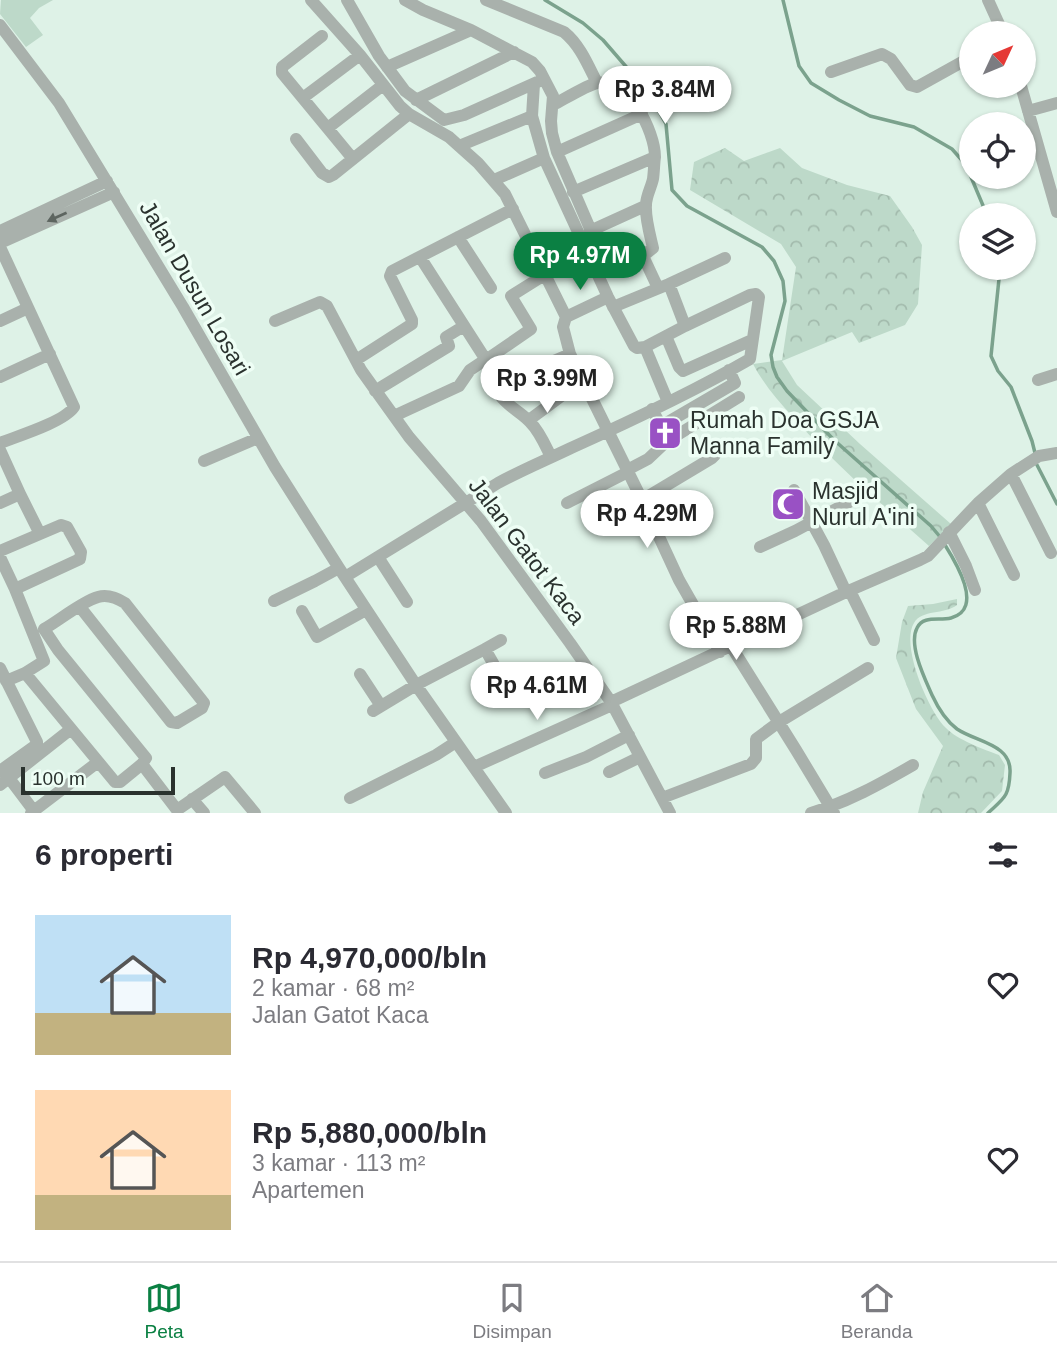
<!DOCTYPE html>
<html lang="id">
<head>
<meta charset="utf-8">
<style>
  body { margin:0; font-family:Arial,sans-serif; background:#f2f2f3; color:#2b2b33; height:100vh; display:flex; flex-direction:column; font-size:26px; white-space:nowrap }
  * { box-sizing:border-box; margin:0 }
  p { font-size:23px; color:#7c7c81 }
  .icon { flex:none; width:38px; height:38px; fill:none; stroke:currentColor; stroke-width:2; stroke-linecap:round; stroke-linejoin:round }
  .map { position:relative; height:813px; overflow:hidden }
  .panel { display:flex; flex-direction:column; background:#fff; flex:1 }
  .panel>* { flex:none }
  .needle { width:46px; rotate:46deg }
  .fabs { position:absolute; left:959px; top:21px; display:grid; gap:14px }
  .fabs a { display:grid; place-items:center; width:77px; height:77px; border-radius:50%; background:#fff; box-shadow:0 2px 5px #0004; font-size:35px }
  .scale { position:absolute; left:21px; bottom:18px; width:154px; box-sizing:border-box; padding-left:7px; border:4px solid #2a322e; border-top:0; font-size:19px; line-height:24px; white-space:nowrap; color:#2a322e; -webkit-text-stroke:5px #eefef5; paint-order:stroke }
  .price { position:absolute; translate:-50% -60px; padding:0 16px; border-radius:24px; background:#fff; color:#222; font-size:23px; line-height:46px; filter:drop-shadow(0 2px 4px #0008) }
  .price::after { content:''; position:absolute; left:50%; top:42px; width:21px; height:16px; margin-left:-10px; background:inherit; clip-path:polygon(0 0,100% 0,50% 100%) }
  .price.selected { background:#0b8043; color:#fff }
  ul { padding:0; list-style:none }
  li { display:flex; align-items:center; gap:21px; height:175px; padding:0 35px }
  li span { display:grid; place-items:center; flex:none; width:196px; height:140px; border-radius:0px; color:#555 }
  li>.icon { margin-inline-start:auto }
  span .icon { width:84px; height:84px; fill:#fffc; stroke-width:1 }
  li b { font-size:30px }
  h2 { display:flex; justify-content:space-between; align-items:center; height:84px; padding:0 35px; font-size:30px }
  .tabs { display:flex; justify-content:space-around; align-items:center; height:98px; border-top:2px solid #e1e1e2; background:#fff; font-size:19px; color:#7c7c81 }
  .tabs a { display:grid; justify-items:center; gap:4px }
  .tabs .selected { color:#0b8043 }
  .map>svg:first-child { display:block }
  .forest { fill:url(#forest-crowns) }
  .pitch { fill:#bdd9c9 }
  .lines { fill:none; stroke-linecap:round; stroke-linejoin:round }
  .stream { stroke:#7ba28d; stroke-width:3.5 }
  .minor { stroke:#a9b1ac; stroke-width:12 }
  .oneway { fill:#5d6560 }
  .labels { text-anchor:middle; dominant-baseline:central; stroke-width:7; stroke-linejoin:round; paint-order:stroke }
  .street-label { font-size:23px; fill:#2a322e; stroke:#eefef5 }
  .poi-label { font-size:23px; fill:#2a322e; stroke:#eefef5; text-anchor:start }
</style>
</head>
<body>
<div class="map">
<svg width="1057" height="813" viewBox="0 0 1057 813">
  <defs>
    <pattern id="forest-crowns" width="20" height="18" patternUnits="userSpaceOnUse" patternTransform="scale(1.75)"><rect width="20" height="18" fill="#bdd9c9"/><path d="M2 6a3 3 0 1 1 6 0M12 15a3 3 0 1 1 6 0" fill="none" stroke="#a3bbad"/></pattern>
  </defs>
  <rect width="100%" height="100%" fill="#def2e7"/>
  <path class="forest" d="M725,148L744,161L780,148L802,168L847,185L890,196L912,227L922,245L918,304L905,325L859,343L852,332L782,361L797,385L860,444L951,524L929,546C882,504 833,463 792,416C777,400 763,383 753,364L782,360L796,267L781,244L690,190L694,162Z
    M957,599V605C944,615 922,609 914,623C900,645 929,712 946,728C956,739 985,750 999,755L1005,765L1002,791L981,813H918L923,792L943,746L916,709L896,658L902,622L908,606L933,604Z"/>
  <path class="pitch" d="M1,0H53L39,8L30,18L43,35L26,47L0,14Z"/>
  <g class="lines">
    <path class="stream" d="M545,0L583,23L603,40L648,92L666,124L672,190L687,206L762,247L774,261L783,281L785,301L771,355L773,367L777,377L787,391L834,440L931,526L941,538
      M783,0L799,66L811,83L839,100L870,116L914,127L952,149L967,166L971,177
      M971,177L987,215
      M997,268L999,279L991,356L998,371L1011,387L1032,441L1035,453
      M1037,465L1057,504
      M945,545C955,561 985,609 951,618C939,621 923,615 917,628C908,645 925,679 932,695C938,708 945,720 957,729C976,742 1012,744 1010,773C1009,797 1004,798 988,813"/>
    <path class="minor" d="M311,0L360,55L400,106L409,114L449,137L459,146L478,163L505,194L566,317L563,327L570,354L642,500L679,580L720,652
      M347,0L379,56L405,91L444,120L464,115L544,79
      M405,0L423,10L471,30L532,62L540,71L553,96L551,121L552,133L557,152L607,268L611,269L643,256L658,288
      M486,0L564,32C580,45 588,65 597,83
      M988,0L1003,33
      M0,25L59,103L183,307L275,467L339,568L416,685L506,813
      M322,36L282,67V73L353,159
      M387,67L471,30
      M831,72L882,54L891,59L910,85L917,87L971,57
      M1021,86L1057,212
      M304,97L360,55
      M416,100L514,52
      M553,105C563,100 587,85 597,83C628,77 655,131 655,157C654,164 654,172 653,179C651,188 646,196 646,205C645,218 650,235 653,248L643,256
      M1028,111L1057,103
      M532,116L534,84
      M329,127L383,85
      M296,139L322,173L329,177L333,175L409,114
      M557,152L642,114
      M494,180L544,158
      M573,192L655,157
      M0,231L107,181
      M590,231L645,206
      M458,237L491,288
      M0,243L114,192
      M0,247L74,407C64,422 18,436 0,443
      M420,257L486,360L531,329L511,296L546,274
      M669,284L725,258
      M613,307L669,284L685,326
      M566,317L608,297
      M0,321L28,308
      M275,321L320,302L327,306L361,370L381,398L409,437L481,521L570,643L611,702L670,813
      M666,336L679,367L683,371L752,340
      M645,347L668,402
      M356,360L412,324V320L390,276L392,271L513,209
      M0,377L50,354
      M1038,380L1057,374
      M375,391L449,346L446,337L464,326
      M652,409L661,426L663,425L735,383L729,370
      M394,416L459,386L470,370L485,360
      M529,420L583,380
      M0,450L20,494L0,503
      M551,457C545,445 540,432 530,422C521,412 507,406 500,395C520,377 545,364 570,354
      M204,461L258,438
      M627,470L648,459L666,442L739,397
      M1011,474L1051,553
      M794,490L824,545L846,592
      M20,494L40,534
      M642,500L712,458L715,455V453
      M567,503L628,472
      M978,503L1014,575
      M949,532L966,566L975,590
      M760,547L795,531L853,500
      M0,551L61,525L67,527L81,552L80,559L15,589
      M0,557L15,589L44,661L25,673L6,681
      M378,557L407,602
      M345,577L498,483C522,470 546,460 571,448C631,421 693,392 750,359L759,297L756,294L750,295L685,326L645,347L637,348L634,346L608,297L544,158L532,116L459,146
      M850,591L874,640
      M274,601L315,581L339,568
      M302,611L317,637L366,610
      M731,646L796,750L834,813
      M485,649L501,640
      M0,668L37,742L36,745L0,771
      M25,673L115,782H120L142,764L146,758L58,650L44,629C60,620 81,602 98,597C108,594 117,598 125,603L204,703L202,708L177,723L171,722L80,607
      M360,674L381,706
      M611,702L846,592L920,560L928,556L978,503L1011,474L1039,456L1057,453
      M373,711L416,685L485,649L498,672
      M142,764L177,810L225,777L255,813
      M474,767L612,705
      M609,772L640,757
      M545,773L586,757L629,735
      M9,778L34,811
      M0,785L71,729
      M350,798L436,755L456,742
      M662,798L751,764L756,758V739L779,722L868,668
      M192,799L204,813
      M31,813L98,762
      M811,813C848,802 880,784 913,765"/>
  </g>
  <defs><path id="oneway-solid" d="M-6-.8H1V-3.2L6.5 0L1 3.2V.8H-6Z" transform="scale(1.75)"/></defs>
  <use class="oneway" href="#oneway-solid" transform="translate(57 217) rotate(156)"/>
  <defs>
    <g id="church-square" transform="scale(1.75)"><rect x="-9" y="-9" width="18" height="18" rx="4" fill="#9951c4" stroke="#eefef5"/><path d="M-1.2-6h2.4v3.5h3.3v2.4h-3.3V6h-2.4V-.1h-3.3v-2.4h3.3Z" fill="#fff"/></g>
    <g id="mosque-square" transform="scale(1.75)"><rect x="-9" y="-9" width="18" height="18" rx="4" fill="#9951c4" stroke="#eefef5"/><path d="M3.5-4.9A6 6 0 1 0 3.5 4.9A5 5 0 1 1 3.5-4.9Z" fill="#fff"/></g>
  </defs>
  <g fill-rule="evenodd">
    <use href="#church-square" x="665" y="433"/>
    <use href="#mosque-square" x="788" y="504"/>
  </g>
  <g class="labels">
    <g class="street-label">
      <text transform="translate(195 288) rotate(60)">Jalan Dusun Losari</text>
      <text transform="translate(527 551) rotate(53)">Jalan Gatot Kaca</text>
    </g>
    <g class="poi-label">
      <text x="690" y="420">Rumah Doa GSJA<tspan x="690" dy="26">Manna Family</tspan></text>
      <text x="812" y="491">Masjid<tspan x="812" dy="26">Nurul A'ini</tspan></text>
    </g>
  </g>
</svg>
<div class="fabs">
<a><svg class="needle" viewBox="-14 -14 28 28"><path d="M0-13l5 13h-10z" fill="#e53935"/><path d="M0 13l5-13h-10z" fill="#7c7c81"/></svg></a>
<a><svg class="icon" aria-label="locate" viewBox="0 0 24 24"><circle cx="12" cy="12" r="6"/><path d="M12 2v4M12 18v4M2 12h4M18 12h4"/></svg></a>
<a><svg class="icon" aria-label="layers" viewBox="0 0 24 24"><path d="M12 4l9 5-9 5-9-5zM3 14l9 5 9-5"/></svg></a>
</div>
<div class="scale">100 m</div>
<b class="price" style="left:665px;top:126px">Rp 3.84M</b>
<b class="price selected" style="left:580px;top:292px">Rp 4.97M</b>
<b class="price" style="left:547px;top:415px">Rp 3.99M</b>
<b class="price" style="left:647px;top:550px">Rp 4.29M</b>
<b class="price" style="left:736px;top:662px">Rp 5.88M</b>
<b class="price" style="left:537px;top:722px">Rp 4.61M</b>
</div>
<section class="panel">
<h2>6 properti<svg class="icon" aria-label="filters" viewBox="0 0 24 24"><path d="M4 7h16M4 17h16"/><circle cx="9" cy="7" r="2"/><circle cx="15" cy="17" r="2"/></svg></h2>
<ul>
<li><span style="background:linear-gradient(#bfe0f5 70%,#c2b280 0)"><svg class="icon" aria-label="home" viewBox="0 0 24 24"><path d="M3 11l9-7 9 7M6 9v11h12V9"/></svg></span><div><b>Rp 4,970,000/bln</b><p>2 kamar · 68 m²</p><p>Jalan Gatot Kaca</p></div><svg class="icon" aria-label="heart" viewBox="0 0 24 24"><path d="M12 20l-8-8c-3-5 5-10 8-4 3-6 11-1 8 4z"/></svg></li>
<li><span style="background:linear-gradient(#ffd9b3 75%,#c2b280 0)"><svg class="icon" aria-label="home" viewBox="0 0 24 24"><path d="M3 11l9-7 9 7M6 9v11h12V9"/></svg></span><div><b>Rp 5,880,000/bln</b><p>3 kamar · 113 m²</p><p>Apartemen</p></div><svg class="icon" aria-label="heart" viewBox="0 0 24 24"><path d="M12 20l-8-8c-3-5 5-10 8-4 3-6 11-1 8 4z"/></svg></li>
</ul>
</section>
<nav class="tabs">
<a class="selected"><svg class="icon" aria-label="map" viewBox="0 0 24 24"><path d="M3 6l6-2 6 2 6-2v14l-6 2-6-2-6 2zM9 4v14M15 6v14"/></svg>Peta</a>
<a><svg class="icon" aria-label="saved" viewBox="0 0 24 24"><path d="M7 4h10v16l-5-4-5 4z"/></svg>Disimpan</a>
<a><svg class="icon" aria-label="home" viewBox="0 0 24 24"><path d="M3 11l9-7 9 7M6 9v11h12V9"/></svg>Beranda</a>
</nav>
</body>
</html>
